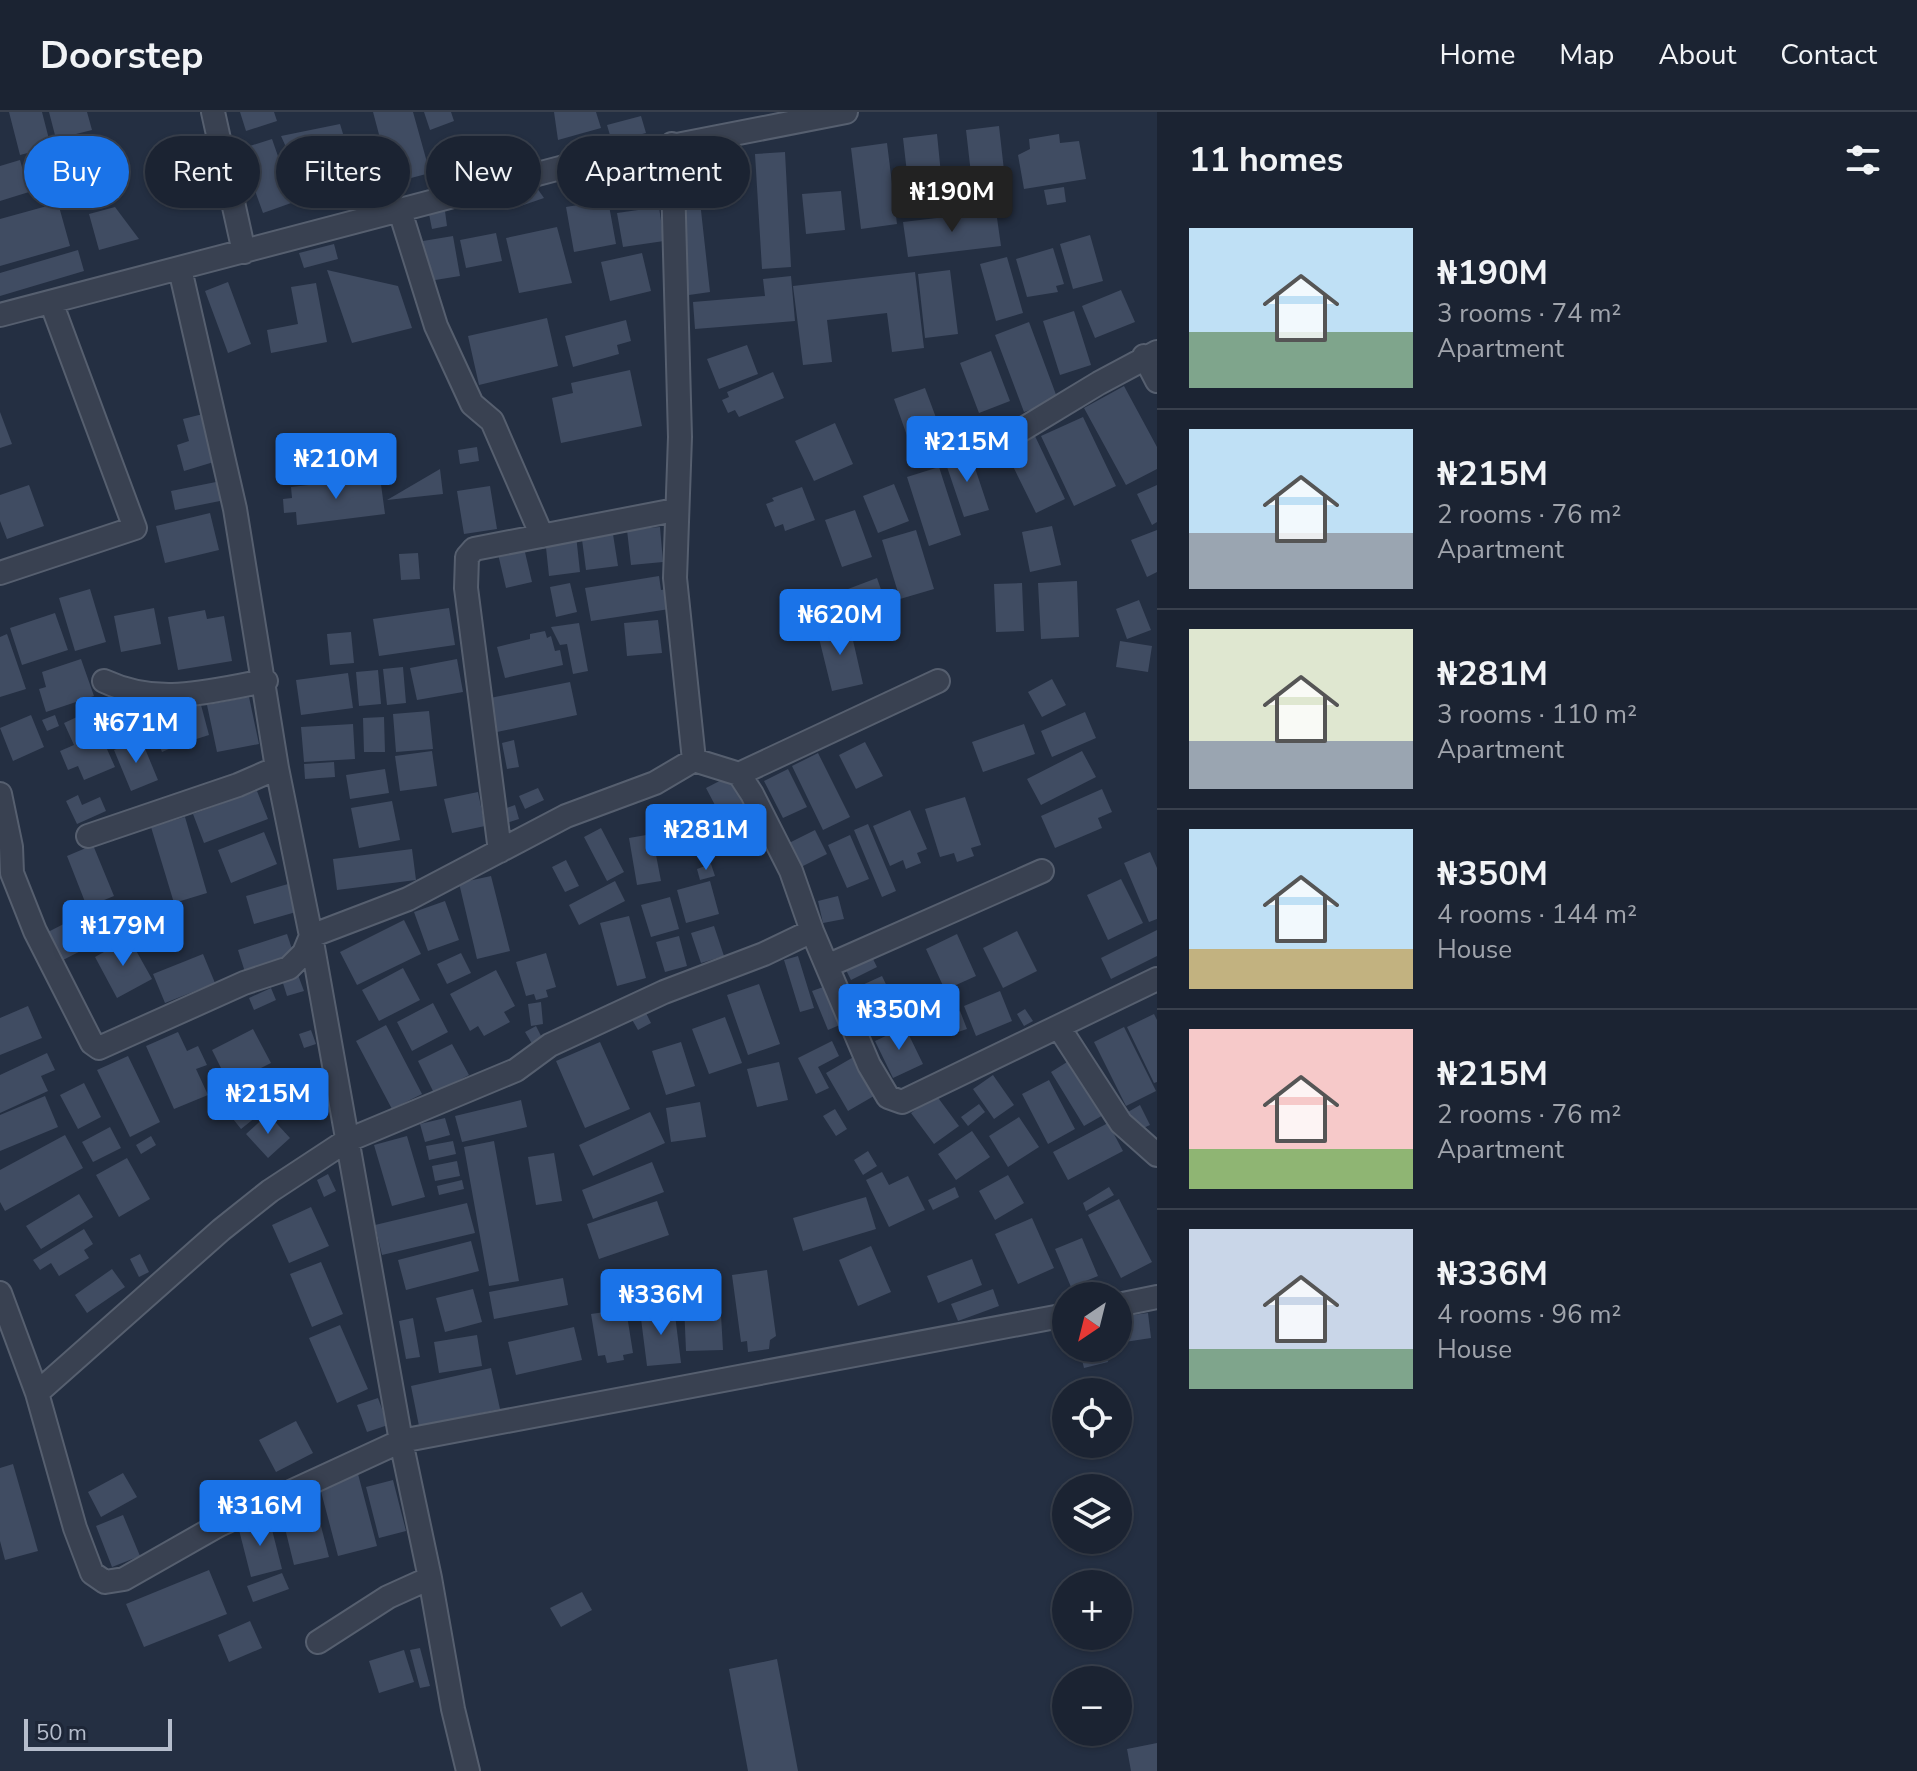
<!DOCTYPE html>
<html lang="en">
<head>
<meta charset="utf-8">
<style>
  body { margin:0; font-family:"Nunito Sans",sans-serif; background:#242b3a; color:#f1f3f6; height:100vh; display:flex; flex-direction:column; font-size:30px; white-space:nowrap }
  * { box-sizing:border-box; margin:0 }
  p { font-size:26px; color:#a0a4ac }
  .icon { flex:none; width:44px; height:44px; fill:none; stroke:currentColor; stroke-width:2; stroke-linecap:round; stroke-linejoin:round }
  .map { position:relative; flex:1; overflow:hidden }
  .side { display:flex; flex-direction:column; background:#1b2332; width:760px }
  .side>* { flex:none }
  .guide { position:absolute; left:24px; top:24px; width:760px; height:72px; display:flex; gap:16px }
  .needle { width:52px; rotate:215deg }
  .controls { position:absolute; left:1052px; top:1170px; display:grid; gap:16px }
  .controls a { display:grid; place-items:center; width:80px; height:80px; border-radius:50%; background:#1b2332; box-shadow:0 2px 6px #0004,0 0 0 2px #39404d; font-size:40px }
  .scale { position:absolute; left:24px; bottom:20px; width:148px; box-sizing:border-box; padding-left:8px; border:4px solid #b5bdcc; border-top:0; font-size:22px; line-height:28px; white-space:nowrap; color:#b5bdcc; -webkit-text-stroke:6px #1d2637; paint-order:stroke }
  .price { position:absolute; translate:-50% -68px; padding:0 18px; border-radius:8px; background:#1a73e8; color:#fff; font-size:26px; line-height:52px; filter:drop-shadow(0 2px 4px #0008) }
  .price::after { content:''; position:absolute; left:50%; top:48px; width:24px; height:18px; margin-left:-12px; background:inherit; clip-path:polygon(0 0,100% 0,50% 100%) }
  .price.selected { background:#222; color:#fff }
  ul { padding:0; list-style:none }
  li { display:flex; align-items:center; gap:24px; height:200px; padding:0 32px }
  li+li { border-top:2px solid #39404d }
  li span { display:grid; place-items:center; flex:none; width:224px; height:160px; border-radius:0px; color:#555 }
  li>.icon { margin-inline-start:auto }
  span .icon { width:96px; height:96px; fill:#fffc; stroke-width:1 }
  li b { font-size:34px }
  h2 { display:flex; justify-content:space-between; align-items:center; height:96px; padding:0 32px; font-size:34px }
  .tag { padding:0 28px; border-radius:36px; background:#1b2332; box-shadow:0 2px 6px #0004,0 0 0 2px #39404d; font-size:28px; line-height:72px }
  .tag.selected { background:#1a73e8; color:#fff }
  header { display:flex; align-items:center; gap:48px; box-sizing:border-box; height:112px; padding:0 40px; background:#1b2332; border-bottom:2px solid #39404d }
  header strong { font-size:38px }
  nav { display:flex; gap:44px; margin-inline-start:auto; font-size:28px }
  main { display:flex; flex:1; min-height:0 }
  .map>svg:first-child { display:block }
  .building { fill:#404c62 }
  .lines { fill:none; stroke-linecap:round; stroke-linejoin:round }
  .minor-casing { stroke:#565f6f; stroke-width:26 }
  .minor { stroke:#394151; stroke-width:22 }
</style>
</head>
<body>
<header>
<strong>Doorstep</strong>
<nav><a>Home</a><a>Map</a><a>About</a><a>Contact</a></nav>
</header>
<main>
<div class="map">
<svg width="1157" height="1659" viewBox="0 0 1157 1659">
  <rect width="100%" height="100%" fill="#242f42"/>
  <path class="building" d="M9,0H42L51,35L20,43Z
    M49,0H87L92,18L56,27Z
    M240,0H274L277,9L246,19Z
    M373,0H413L430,61L392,71Z
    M424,0H451L454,9L430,18Z
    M554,0H596L601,16L558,28Z
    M641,4L646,21L612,30L607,13Z
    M340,12L351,48H331V66L316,69L312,61L296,57L281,24Z
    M999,14L1008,94L975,97L966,18Z
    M937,22L945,102L912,105L903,26Z
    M1059,22L1060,31L1079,29L1086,67L1024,77L1018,43L1030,37L1029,27Z
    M98,25L113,83L76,92L61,34Z
    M272,27L294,90L263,101L240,37Z
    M887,31L897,112L861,117L851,36Z
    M53,39L66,82L44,89L31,46Z
    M785,40L791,155L762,157L755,42Z
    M665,44L670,92L621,96L616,57L650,54L651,46Z
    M20,48L29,80L0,89V54Z
    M448,49L450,63L436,65L435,54Z
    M696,53L710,180L689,183L674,55Z
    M597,61L599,75L587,77L584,64Z
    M1064,75L1066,90L1047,93L1044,78Z
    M537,76L544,86L512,97L503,85Z
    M841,79L845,118L806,122L802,82Z
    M608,88L616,132L574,140L566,95Z
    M58,91L70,134L0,154V107Z
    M115,95L139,127L99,138L89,102Z
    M659,95L664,129L623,135L617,101Z
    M445,99L447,114L432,117L429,102Z
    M996,99L1001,134L908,145L903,110Z
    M557,115L572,171L519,181L506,126Z
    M496,121L502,149L466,156L460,128Z
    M1090,123L1103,169L1073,177L1060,132Z
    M453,124L460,164L429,169L423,129Z
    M334,132L338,147L304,156L299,141Z
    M1053,136L1064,172L1056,174L1058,180L1027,185L1016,147Z
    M78,138L84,159L0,184V161Z
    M642,141L651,179L610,189L601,150Z
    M1007,145L1023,201L996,209L980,152Z
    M327,158L398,174L412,216L352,231Z
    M950,158L958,222L925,226L918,162Z
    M915,160L924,236L892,240L887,201L827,208L832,250L803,253L793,174Z
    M791,164L795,209L695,217L693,190L765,184L763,167Z
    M228,170L251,232L228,241L205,179Z
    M316,171L327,230L271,241L267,218L298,212L291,175Z
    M1121,178L1135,210L1095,226L1082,194Z
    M1074,199L1091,253L1060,263L1043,209Z
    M547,206L558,254L479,273L468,224Z
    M626,208L631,229L617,233L619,242L573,255L565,224Z
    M1029,210L1058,288L1024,300L995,223Z
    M747,233L758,262L719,277L707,247Z
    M991,239L1010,289L979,301L960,251Z
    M630,258L642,314L561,331L552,286L573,281L571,271Z
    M773,260L784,286L739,305L735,298L728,301L722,288L729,285L727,280Z
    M1124,274L1157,335V357L1126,373L1084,296Z
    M925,276L948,338L916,349L894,287Z
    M0,300L12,332L0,336Z
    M203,302L217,349L184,359L177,333L189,329L183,307Z
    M1083,305L1116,374L1074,394L1041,324Z
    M835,311L853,352L814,369L795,329Z
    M1034,322L1065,387L1036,401L1004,336Z
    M477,335L479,349L460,352L458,338Z
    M969,338L989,398L964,405L944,346Z
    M939,355L961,423L929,434L907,365Z
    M440,357L443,382L387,388Z
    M380,365L385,402L297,413L296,400L284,401L283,387L292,386L291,375Z
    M221,369L225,388L175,398L171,379Z
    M894,372L909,409L878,421L863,384Z
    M29,373L44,414L7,427L0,409V383Z
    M1157,373V410L1152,413L1137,382Z
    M490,374L497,417L464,422L457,379Z
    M802,375L815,408L785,419L783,412L775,415L766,392L774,389L772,386Z
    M855,398L872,445L842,455L825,408Z
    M210,401L219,438L165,451L156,414Z
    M1052,414L1061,453L1030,460L1022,420Z
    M660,415L663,450L631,453L627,418Z
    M612,416L618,454L586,458L581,420Z
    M916,418L934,477L900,487L882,428Z
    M1157,418V460L1147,465L1131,428Z
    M576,423L580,460L549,464L545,426Z
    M524,436L532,470L506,476L498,442Z
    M418,441L420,467L401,468L399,442Z
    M659,464L661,478L673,476L676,496L591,509L585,476Z
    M877,466L888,498L860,508L848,477Z
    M1077,469L1079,525L1041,527L1038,471Z
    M570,471L577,500L556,505L550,475Z
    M1022,471L1024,519L996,520L994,472Z
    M90,477L106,530L75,539L59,486Z
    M1139,488L1151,518L1127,527L1116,497Z
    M154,496L161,532L121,540L114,504Z
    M449,496L455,533L379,544L373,507Z
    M205,498L207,507L224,504L232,549L178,558L168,505Z
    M55,501L68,538L22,553L10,516Z
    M658,508L662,541L627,544L624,511Z
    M579,511L588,559L573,562L567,532L560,533L551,515Z
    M849,511L863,572L832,579L817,518Z
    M545,519L547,526L551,524L555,539L560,538L563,553L505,566L497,535L530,527V522Z
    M351,520L354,551L330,553L327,522Z
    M7,522L26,577L0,585V525Z
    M1120,529L1152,534L1148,560L1116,555Z
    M81,547L94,584L46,600L39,577L46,575L42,560Z
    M457,547L463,580L417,588L410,556Z
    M403,555L406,591L387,593L383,557Z
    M378,558L381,592L359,594L356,560Z
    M348,561L353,596L301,603L296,568Z
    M1052,567L1066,593L1042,605L1028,580Z
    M570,570L577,603L497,620L490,586Z
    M124,583L140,623L114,633L99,593Z
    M249,585L259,632L217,640L207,593Z
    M172,591L187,629L162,640L147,601Z
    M201,593L209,623L190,629L182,598Z
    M90,599L115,655L84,668L78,654L68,658L60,639L74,633L64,611Z
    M429,599L433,637L396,640L393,602Z
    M1085,600L1096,626L1052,645L1041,619Z
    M31,603L44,635L13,649L0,616Z
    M55,603L59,614L47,619L42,608Z
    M384,605L385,640H364L363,606Z
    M353,612L355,647L304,650L301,615Z
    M1024,612L1035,642L983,660L972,630Z
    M141,627L158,668L131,679L114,638Z
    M514,628L519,655L507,657L502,631Z
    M865,630L883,664L856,677L839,643Z
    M432,639L437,674L400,679L395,644Z
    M1082,639L1096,665L1041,693L1027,667Z
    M818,641L850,705L823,718L792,654Z
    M334,650L335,665L305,667L304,652Z
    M385,657L389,681L350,687L346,663Z
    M788,657L807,695L783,706L764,669Z
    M733,662L765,723L738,737L706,676Z
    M538,676L544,688L525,697L519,684Z
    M1102,677L1112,700L1098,706L1102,716L1055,736L1041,704Z
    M257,679L268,707L204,731L193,702Z
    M478,680L485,714L452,721L444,687Z
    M78,683L82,693L100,685L106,699L77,712L66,689Z
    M965,685L981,733L971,736L974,744L957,750L954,741L940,745L925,697Z
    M392,689L400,728L359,736L351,696Z
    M515,693L519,707L506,711L501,698Z
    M910,698L927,737L917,741L921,751L906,757L903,748L890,754L873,714Z
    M185,705L207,781L174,791L151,715Z
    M868,712L896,779L882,785L854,718Z
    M601,716L624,760L607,769L584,725Z
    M815,718L827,742L797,757L785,733Z
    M264,720L277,752L231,771L218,738Z
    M652,722L661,769L637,773L629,726Z
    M850,723L869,767L847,776L828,733Z
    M93,733L114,784L87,795L67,744Z
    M412,737L416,768L337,778L333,747Z
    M1150,740L1157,756V807L1149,810L1124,751Z
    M566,748L579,774L565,780L552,755Z
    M711,752L715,764L700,768L697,757Z
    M491,764L510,839L477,847L459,771Z
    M1121,767L1143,811L1108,828L1087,783Z
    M615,769L625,789L579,813L569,793Z
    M710,769L719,802L686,811L677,778Z
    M288,772L296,800L254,812L246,784Z
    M838,784L844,807L823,811L818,789Z
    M670,785L679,817L651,825L641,793Z
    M445,789L459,828L428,839L414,800Z
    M99,794L114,822L63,848L48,820Z
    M629,804L646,866L617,874L600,811Z
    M404,808L421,842L357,873L340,840Z
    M714,814L724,844L701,851L691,821Z
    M1157,818V844L1111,867L1101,846Z
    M1017,819L1037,859L1003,876L983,836Z
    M287,822L294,843L245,860L238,838Z
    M957,822L976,864L945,878L926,837Z
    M679,824L687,854L665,860L656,830Z
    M129,826L152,867L117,886L95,845Z
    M461,841L471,861L447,872L437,852Z
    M546,841L556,875L546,878L548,885L536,888L534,882L526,884L516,850Z
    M203,842L215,871L165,891L153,862Z
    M871,843L877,855L851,868L845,856Z
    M798,844L814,896L800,900L784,848Z
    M403,856L420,888L379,909L362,878Z
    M496,858L515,894L504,900L510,910L484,924L478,914L470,919L450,882Z
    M298,863L304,879L287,884L282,868Z
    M882,864L899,899L866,914L849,879Z
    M759,872L780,932L748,943L727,883Z
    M826,874L842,912L828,918L812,879Z
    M271,876L276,888L254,898L249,886Z
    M1000,879L1012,909L976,924L964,894Z
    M541,890L543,912L531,914L528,892Z
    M433,891L448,920L412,939L397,910Z
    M28,894L42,926L0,943V906Z
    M644,897L651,911L638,918L630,904Z
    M1025,897L1033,909L1024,914L1017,902Z
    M960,899L967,917L958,920L952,902Z
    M1154,902L1157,908V970L1154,971L1127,915Z
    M725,905L742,951L709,962L692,917Z
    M946,905L950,917L933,923L929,911Z
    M386,913L422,982L392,997L356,929Z
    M536,914L544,930L534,935L525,920Z
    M905,915L923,952L893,966L875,929Z
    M1124,915L1156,979L1126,994L1094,930Z
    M253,917L271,951L229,972L212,938Z
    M311,918L316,932L304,936L299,922Z
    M178,920L187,939L198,934L207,953L196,957L208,983L174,997L146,934Z
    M832,929L839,944L818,955L829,976L816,982L798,946Z
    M600,930L630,997L585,1016L556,949Z
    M681,930L695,974L666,983L652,939Z
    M452,932L469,963L434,981L418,949Z
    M47,941L55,958L41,964L48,979L0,1001V963Z
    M857,943L879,981L848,999L826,961Z
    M128,944L160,1010L130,1025L97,958Z
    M1072,947L1105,1002L1084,1014L1051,960Z
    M779,950L788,988L757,995L747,957Z
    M307,957L319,992L289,1003L277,967Z
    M993,963L1014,993L994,1007L973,977Z
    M256,965L275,990L241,1017L222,993Z
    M1049,968L1075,1017L1048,1032L1022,982Z
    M84,971L101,1005L78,1017L60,983Z
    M936,983L959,1014L934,1032L911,1001Z
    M45,984L58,1015L0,1039V1003Z
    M521,988L527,1015L462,1030L455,1004Z
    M700,990L706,1025L671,1030L666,996Z
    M979,992L985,1000L968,1014L961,1005Z
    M1140,993L1150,1013L1137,1019L1128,1000Z
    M835,997L847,1017L836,1024L823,1004Z
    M650,1000L665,1031L593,1064L579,1033Z
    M268,1002L290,1026L268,1046L246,1022Z
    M1019,1005L1039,1035L1008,1055L989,1024Z
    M445,1006L450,1023L425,1030L420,1012Z
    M1108,1011L1123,1039L1068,1068L1053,1040Z
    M110,1015L121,1036L93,1050L82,1030Z
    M972,1019L990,1045L956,1068L938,1042Z
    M65,1023L83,1056L5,1099L0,1090V1058Z
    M151,1024L156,1033L141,1042L136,1033Z
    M407,1024L425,1085L392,1094L374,1033Z
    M453,1029L456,1042L429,1048L426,1034Z
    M494,1029L519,1169L489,1174L464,1035Z
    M868,1039L877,1054L863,1063L854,1048Z
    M554,1041L562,1089L536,1093L528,1045Z
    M127,1046L150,1087L119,1105L96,1063Z
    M457,1049L460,1064L435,1069L432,1054Z
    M652,1050L664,1080L593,1107L582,1078Z
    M882,1060L889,1073L908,1064L925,1098L889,1115L866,1068Z
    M328,1062L336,1079L324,1085L317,1068Z
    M1008,1063L1024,1091L995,1108L979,1079Z
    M462,1068L464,1077L439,1083L437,1074Z
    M955,1075L959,1085L933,1098L928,1088Z
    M1109,1075L1114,1083L1086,1099L1083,1091Z
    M79,1082L93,1105L41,1137L26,1114Z
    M866,1085L876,1117L803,1139L793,1106Z
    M1119,1087L1152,1150L1121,1166L1088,1103Z
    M657,1089L669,1123L599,1147L587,1112Z
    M467,1091L475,1121L382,1143L375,1113Z
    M311,1095L329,1134L289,1151L272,1113Z
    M1032,1106L1054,1156L1018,1172L995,1122Z
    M84,1117L93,1132L84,1138L89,1146L59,1164L51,1151L40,1158L33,1148Z
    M1082,1126L1098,1164L1071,1175L1055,1137Z
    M471,1129L479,1159L406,1178L398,1148Z
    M871,1134L891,1180L858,1194L839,1148Z
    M140,1142L149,1160L139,1165L130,1147Z
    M972,1147L982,1173L938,1191L927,1164Z
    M321,1150L343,1202L312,1215L290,1162Z
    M112,1157L125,1175L87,1201L75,1183Z
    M767,1158L776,1224L770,1228L769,1237L748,1240L747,1229L741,1230L732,1163Z
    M563,1166L568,1193L494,1207L489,1180Z
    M719,1167L723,1238L686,1239L683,1169Z
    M473,1177L482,1210L445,1220L436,1186Z
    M993,1177L999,1194L958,1209L951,1192Z
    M674,1195L681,1251L647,1254L640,1199Z
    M626,1197L633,1241L623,1243L624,1248L607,1251L605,1243L598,1244L591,1202Z
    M1148,1201L1151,1226L1118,1231V1205Z
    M413,1206L420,1245L406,1247L399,1209Z
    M340,1213L368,1277L337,1291L309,1226Z
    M574,1215L582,1248L516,1263L508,1230Z
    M477,1223L482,1254L439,1261L434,1230Z
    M1079,1236H1105L1108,1250L1084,1256Z
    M491,1256L500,1297L419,1314L411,1274Z
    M378,1286L388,1313L367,1320L357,1293Z
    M296,1309L313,1341L276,1360L259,1328Z
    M13,1352L38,1439L5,1448L0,1429V1356Z
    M123,1361L137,1385L101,1405L88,1380Z
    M358,1362L377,1434L338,1444L319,1372Z
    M393,1368L406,1419L379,1426L366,1375Z
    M315,1391L329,1445L294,1453L281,1400Z
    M123,1403L140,1444L112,1455L96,1414Z
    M269,1406L282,1457L251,1465L238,1414Z
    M209,1458L227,1502L144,1535L126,1492Z
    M282,1461L289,1477L253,1490L247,1474Z
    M582,1480L592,1498L561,1515L550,1496Z
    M250,1509L262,1536L229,1550L218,1523Z
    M420,1536L430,1574L420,1576L410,1538Z
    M404,1538L414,1570L379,1581L369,1549Z
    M777,1547L798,1659H748L729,1557Z
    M1157,1631V1659H1131L1127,1637Z"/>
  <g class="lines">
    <g class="minor-casing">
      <path id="minor" d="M213,0L244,140
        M672,32L680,325L675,466L694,648
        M400,99L436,214L472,292L492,309L542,424
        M180,157L235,397L277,656L311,824L401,1329L430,1466L453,1597L468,1659
        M0,203L564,55L846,0
        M1144,244L1157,269
        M990,337L1099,271L1157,240
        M0,461L135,416L51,190
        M104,569C160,595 208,579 266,569
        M739,662L938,569
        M0,682L11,735L12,761L35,819L92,931L99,936L244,871L289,856L304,841L311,824L408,787L566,704L655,671L694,648L739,662L752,682L791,759L812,819L869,953L888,985L902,990L1157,867
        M88,724L238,673L277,656
        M500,739L466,476L467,445L474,437L675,398
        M827,854L1042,759
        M1060,917L1121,1011L1157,1043
        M0,1181L37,1281L75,1416L92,1461L105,1470L124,1467L219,1413L401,1329L1066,1203
        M1118,1193L1157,1185
        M37,1281L221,1118L270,1079L346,1029L516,958L550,933L664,880L764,842L812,819
        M318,1530L388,1485L430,1466"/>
    </g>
    <use href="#minor" class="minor"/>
  </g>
</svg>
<div class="controls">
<a><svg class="needle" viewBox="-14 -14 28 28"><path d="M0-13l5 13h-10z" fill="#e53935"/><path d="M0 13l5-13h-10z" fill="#a0a4ac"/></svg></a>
<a><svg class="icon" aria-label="locate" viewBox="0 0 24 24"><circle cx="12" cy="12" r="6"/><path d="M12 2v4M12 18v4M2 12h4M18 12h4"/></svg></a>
<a><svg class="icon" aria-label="layers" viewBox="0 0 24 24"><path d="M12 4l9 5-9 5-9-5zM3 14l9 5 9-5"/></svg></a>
<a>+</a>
<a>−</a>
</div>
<div class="scale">50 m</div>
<b class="price selected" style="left:952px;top:122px">₦190M</b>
<b class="price" style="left:967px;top:372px">₦215M</b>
<b class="price" style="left:336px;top:389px">₦210M</b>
<b class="price" style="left:840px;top:545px">₦620M</b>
<b class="price" style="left:136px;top:653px">₦671M</b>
<b class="price" style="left:706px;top:760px">₦281M</b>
<b class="price" style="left:123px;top:856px">₦179M</b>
<b class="price" style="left:899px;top:940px">₦350M</b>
<b class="price" style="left:268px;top:1024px">₦215M</b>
<b class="price" style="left:661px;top:1225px">₦336M</b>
<b class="price" style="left:260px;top:1436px">₦316M</b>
<div class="guide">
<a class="tag selected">Buy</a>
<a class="tag">Rent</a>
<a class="tag">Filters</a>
<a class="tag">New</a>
<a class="tag">Apartment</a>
</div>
</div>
<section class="side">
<h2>11 homes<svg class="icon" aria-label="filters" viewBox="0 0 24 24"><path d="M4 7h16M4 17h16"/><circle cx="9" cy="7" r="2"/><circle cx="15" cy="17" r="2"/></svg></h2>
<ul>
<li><span style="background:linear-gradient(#bfe0f5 65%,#7fa58c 0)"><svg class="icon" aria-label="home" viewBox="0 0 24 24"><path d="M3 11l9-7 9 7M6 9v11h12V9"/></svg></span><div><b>₦190M</b><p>3 rooms · 74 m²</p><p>Apartment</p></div></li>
<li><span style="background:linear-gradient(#bfe0f5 65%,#9aa5b1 0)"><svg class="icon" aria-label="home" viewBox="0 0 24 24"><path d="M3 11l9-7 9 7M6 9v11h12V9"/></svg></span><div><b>₦215M</b><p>2 rooms · 76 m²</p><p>Apartment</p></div></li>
<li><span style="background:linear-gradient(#dfe7d0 70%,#9aa5b1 0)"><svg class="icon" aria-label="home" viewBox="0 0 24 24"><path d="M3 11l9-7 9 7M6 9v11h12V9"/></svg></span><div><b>₦281M</b><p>3 rooms · 110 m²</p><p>Apartment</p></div></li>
<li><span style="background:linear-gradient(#bfe0f5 75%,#c2b280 0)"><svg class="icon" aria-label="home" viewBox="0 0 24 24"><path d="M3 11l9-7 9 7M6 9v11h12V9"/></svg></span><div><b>₦350M</b><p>4 rooms · 144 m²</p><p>House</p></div></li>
<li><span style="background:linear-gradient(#f6c9c9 75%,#8fb573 0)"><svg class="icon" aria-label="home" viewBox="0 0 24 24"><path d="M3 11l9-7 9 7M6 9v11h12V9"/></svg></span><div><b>₦215M</b><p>2 rooms · 76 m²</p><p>Apartment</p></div></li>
<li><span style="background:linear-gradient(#c9d6e8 75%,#7fa58c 0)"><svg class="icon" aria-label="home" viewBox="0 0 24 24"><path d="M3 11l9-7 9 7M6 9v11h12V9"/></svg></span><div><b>₦336M</b><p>4 rooms · 96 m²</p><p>House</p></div></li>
</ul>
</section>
</main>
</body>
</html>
